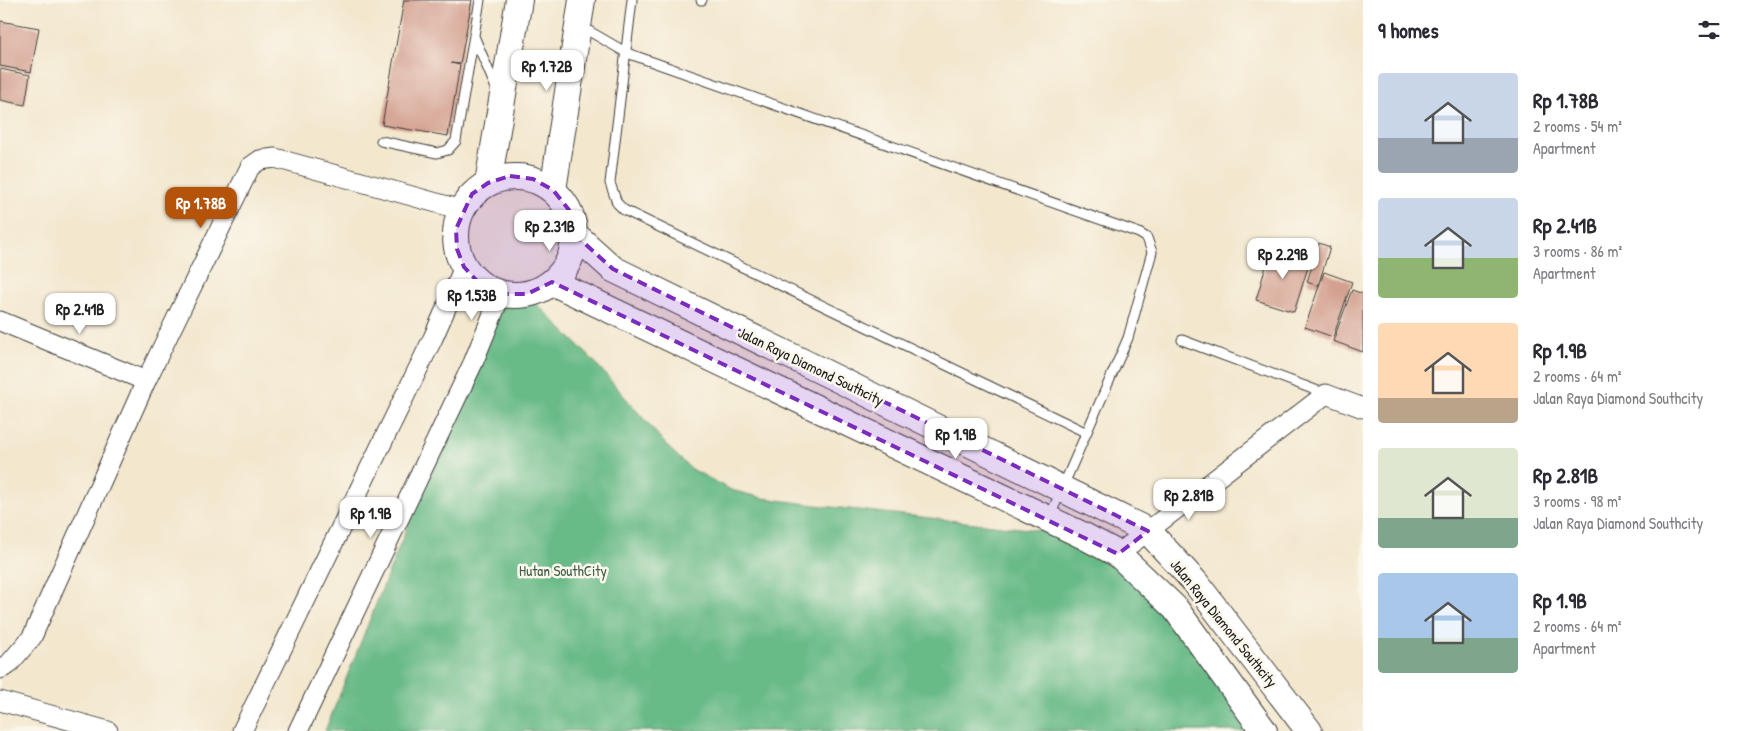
<!DOCTYPE html>
<html lang="en">
<head>
<meta charset="utf-8">
<style>
  body { margin:0; font-family:"Patrick Hand",sans-serif; background:#f7f7f7; color:#2b2b33; height:100vh; display:flex; flex-direction:column; font-size:19px; white-space:nowrap }
  * { box-sizing:border-box; margin:0 }
  p { font-size:16px; color:#7c7c81 }
  .icon { flex:none; width:28px; height:28px; fill:none; stroke:currentColor; stroke-width:2; stroke-linecap:round; stroke-linejoin:round }
  .map { position:relative; flex:1; overflow:hidden }
  .details { display:flex; flex-direction:column; background:#fff; width:375px }
  .details>* { flex:none }
  .price { position:absolute; translate:-50% -42px; padding:0 11px; border-radius:10px; background:#fff; color:#222; font-size:16px; line-height:32px; filter:drop-shadow(0 1px 2px #0008) }
  .price::after { content:''; position:absolute; left:50%; top:30px; width:15px; height:11px; margin-left:-8px; background:inherit; clip-path:polygon(0 0,100% 0,50% 100%) }
  .price.current { background:#b45309; color:#fff }
  ul { padding:0; list-style:none }
  li { display:flex; align-items:center; gap:15px; height:125px; padding:0 15px }
  li span { display:grid; place-items:center; flex:none; width:140px; height:100px; border-radius:5px; color:#555 }
  li>.icon { margin-inline-start:auto }
  span .icon { width:60px; height:60px; fill:#fffc; stroke-width:1 }
  li b { font-size:21px }
  h2 { display:flex; justify-content:space-between; align-items:center; height:60px; padding:0 15px; font-size:21px }
  main { display:flex; flex:1; min-height:0 }
  .map>svg:first-child { display:block }
  .forest { fill:#68ba86; stroke:#426b51 }
  .building { fill:#d4a191 }
  .lines { fill:none; stroke-linecap:round; stroke-linejoin:round }
  .lane-casing { stroke:#3c3a37; stroke-width:11 }
  .street-casing { stroke:#3c3a37; stroke-width:21 }
  .secondary-casing { stroke:#3c3a37; stroke-width:28 }
  .lane { stroke:#fff; stroke-width:9 }
  .street { stroke:#fff; stroke-width:19 }
  .secondary { stroke:#fff; stroke-width:26 }
  .marked { fill:#7b2cbf; fill-opacity:0.2; stroke:#7b2cbf; stroke-width:4; stroke-dasharray:10 6; stroke-linejoin:round }
  .labels { text-anchor:middle; dominant-baseline:central; stroke-width:5; stroke-linejoin:round; paint-order:stroke }
  .street-label { font-size:15px; fill:#1c1c1c; stroke:#fbf7ec }
  .park-label { font-size:15px; fill:#3f5e4a; stroke:#fbf7ec }
</style>
</head>
<body>
<main>
<div class="map">
<svg width="1363" height="731" viewBox="0 0 1363 731">
  <rect width="100%" height="100%" fill="#fbf7ec"/>
  <filter id="ink" filterUnits="userSpaceOnUse"><feTurbulence type="fractalNoise" baseFrequency=".02" numOctaves="2"/><feDisplacementMap in="SourceGraphic" scale="10" xChannelSelector="R" yChannelSelector="G"/><feConvolveMatrix kernelMatrix="1 2 1 2 8 2 1 2 1" color-interpolation-filters="sRGB"/></filter>
  <filter id="wash" filterUnits="userSpaceOnUse"><feTurbulence type="fractalNoise" baseFrequency=".0096" numOctaves="4" result="noise"/><feDisplacementMap in="SourceGraphic" scale="20" xChannelSelector="R" yChannelSelector="G"/><feGaussianBlur stdDeviation="1.12" result="paint"/><feColorMatrix in="noise" values="0 0 0 0 0 0 0 0 0 0 0 0 0 0 0 0 0 1.4 0 .05"/><feComposite in="paint" operator="in"/></filter>
  <g filter="url(#wash)">
    <rect width="100%" height="100%" fill="#f3e7ce"/>
    <path class="forest" d="M501,294H527L592,359L669,448L690,468L731,490L763,498L823,506L1082,535L1118,554L1264,731H325Z"/>
    <g id="blocks">
      <path class="building" d="M404,0H472L460,64L451,63L460,65L448,136L382,125Z
        M0,21L39,28L31,72L0,66Z
        M0,69L30,75L25,105L0,100Z
        M1319,243L1330,247L1318,286L1307,282Z
        M1271,249L1310,261L1294,312L1256,300Z
        M1324,272L1352,282L1333,337L1305,327Z
        M1352,290L1363,294V352L1333,341Z"/>
    </g>
  </g>
  <g filter="url(#ink)">
    <use href="#blocks" fill-opacity="0" stroke="#3c3a37" stroke-width="1"/>
    <g class="lines">
      <g class="lane-casing">
        <path id="lane" d="M632,0L610,183L617,203L624,210L1085,432
          M701,0H702
          M582,27L627,53L1139,233L1147,238L1152,252L1128,338L1050,516
          M474,36L496,88
          M381,141L437,153L448,150L456,141L480,0
          M1182,340L1326,394"/>
      </g>
      <g class="street-casing">
        <path id="street" d="M0,321L146,381
          M1118,554L1326,394L1363,408
          M0,669L8,665L32,637L146,381L250,167L260,160L275,158L462,210
          M0,701L108,731
          M242,731L433,338L464,267
          M298,731L473,363L501,294"/>
      </g>
      <g class="secondary-casing">
        <path id="secondary" d="M456 236a59 59 0 1 1 118 0a59 59 0 1 1-118 0Z
          M488,183L519,0
          M553,190L582,0
          M574,234L613,269L1148,531L1195,582L1309,731
          M552,282L1082,535L1118,554L1175,608L1264,731"/>
      </g>
      <use href="#lane" class="lane"/>
      <use href="#street" class="street"/>
      <use href="#secondary" class="secondary"/>
    </g>
  </g>
  <path class="marked" d="M510,176L533,179L553,190L569,210L574,234L613,269L1148,531L1118,554L552,282L527,294H501L480,284L464,267L457,249L456,229L472,194L488,183Z"/>
  <g class="labels">
    <g class="street-label">
      <text transform="translate(811 366) rotate(26)">Jalan Raya Diamond Southcity</text>
      <text transform="translate(1224 623) rotate(51)">Jalan Raya Diamond Southcity</text>
    </g>
    <g class="park-label">
      <text x="563" y="570">Hutan SouthCity</text>
    </g>
  </g>
</svg>
<b class="price" style="left:547px;top:92px">Rp 1.72B</b>
<b class="price current" style="left:201px;top:229px">Rp 1.78B</b>
<b class="price" style="left:550px;top:252px">Rp 2.31B</b>
<b class="price" style="left:1283px;top:280px">Rp 2.29B</b>
<b class="price" style="left:472px;top:321px">Rp 1.53B</b>
<b class="price" style="left:80px;top:335px">Rp 2.41B</b>
<b class="price" style="left:956px;top:460px">Rp 1.9B</b>
<b class="price" style="left:1189px;top:521px">Rp 2.81B</b>
<b class="price" style="left:371px;top:539px">Rp 1.9B</b>
</div>
<section class="details">
<h2>9 homes<svg class="icon" aria-label="filters" viewBox="0 0 24 24"><path d="M4 7h16M4 17h16"/><circle cx="9" cy="7" r="2"/><circle cx="15" cy="17" r="2"/></svg></h2>
<ul>
<li><span style="background:linear-gradient(#c9d6e8 65%,#9aa5b1 0)"><svg class="icon" aria-label="home" viewBox="0 0 24 24"><path d="M3 11l9-7 9 7M6 9v11h12V9"/></svg></span><div><b>Rp 1.78B</b><p>2 rooms · 54 m²</p><p>Apartment</p></div></li>
<li><span style="background:linear-gradient(#c9d6e8 60%,#8fb573 0)"><svg class="icon" aria-label="home" viewBox="0 0 24 24"><path d="M3 11l9-7 9 7M6 9v11h12V9"/></svg></span><div><b>Rp 2.41B</b><p>3 rooms · 86 m²</p><p>Apartment</p></div></li>
<li><span style="background:linear-gradient(#ffd9b3 75%,#b9a48a 0)"><svg class="icon" aria-label="home" viewBox="0 0 24 24"><path d="M3 11l9-7 9 7M6 9v11h12V9"/></svg></span><div><b>Rp 1.9B</b><p>2 rooms · 64 m²</p><p>Jalan Raya Diamond Southcity</p></div></li>
<li><span style="background:linear-gradient(#dfe7d0 70%,#7fa58c 0)"><svg class="icon" aria-label="home" viewBox="0 0 24 24"><path d="M3 11l9-7 9 7M6 9v11h12V9"/></svg></span><div><b>Rp 2.81B</b><p>3 rooms · 98 m²</p><p>Jalan Raya Diamond Southcity</p></div></li>
<li><span style="background:linear-gradient(#a9c7e8 65%,#7fa58c 0)"><svg class="icon" aria-label="home" viewBox="0 0 24 24"><path d="M3 11l9-7 9 7M6 9v11h12V9"/></svg></span><div><b>Rp 1.9B</b><p>2 rooms · 64 m²</p><p>Apartment</p></div></li>
</ul>
</section>
</main>
</body>
</html>
